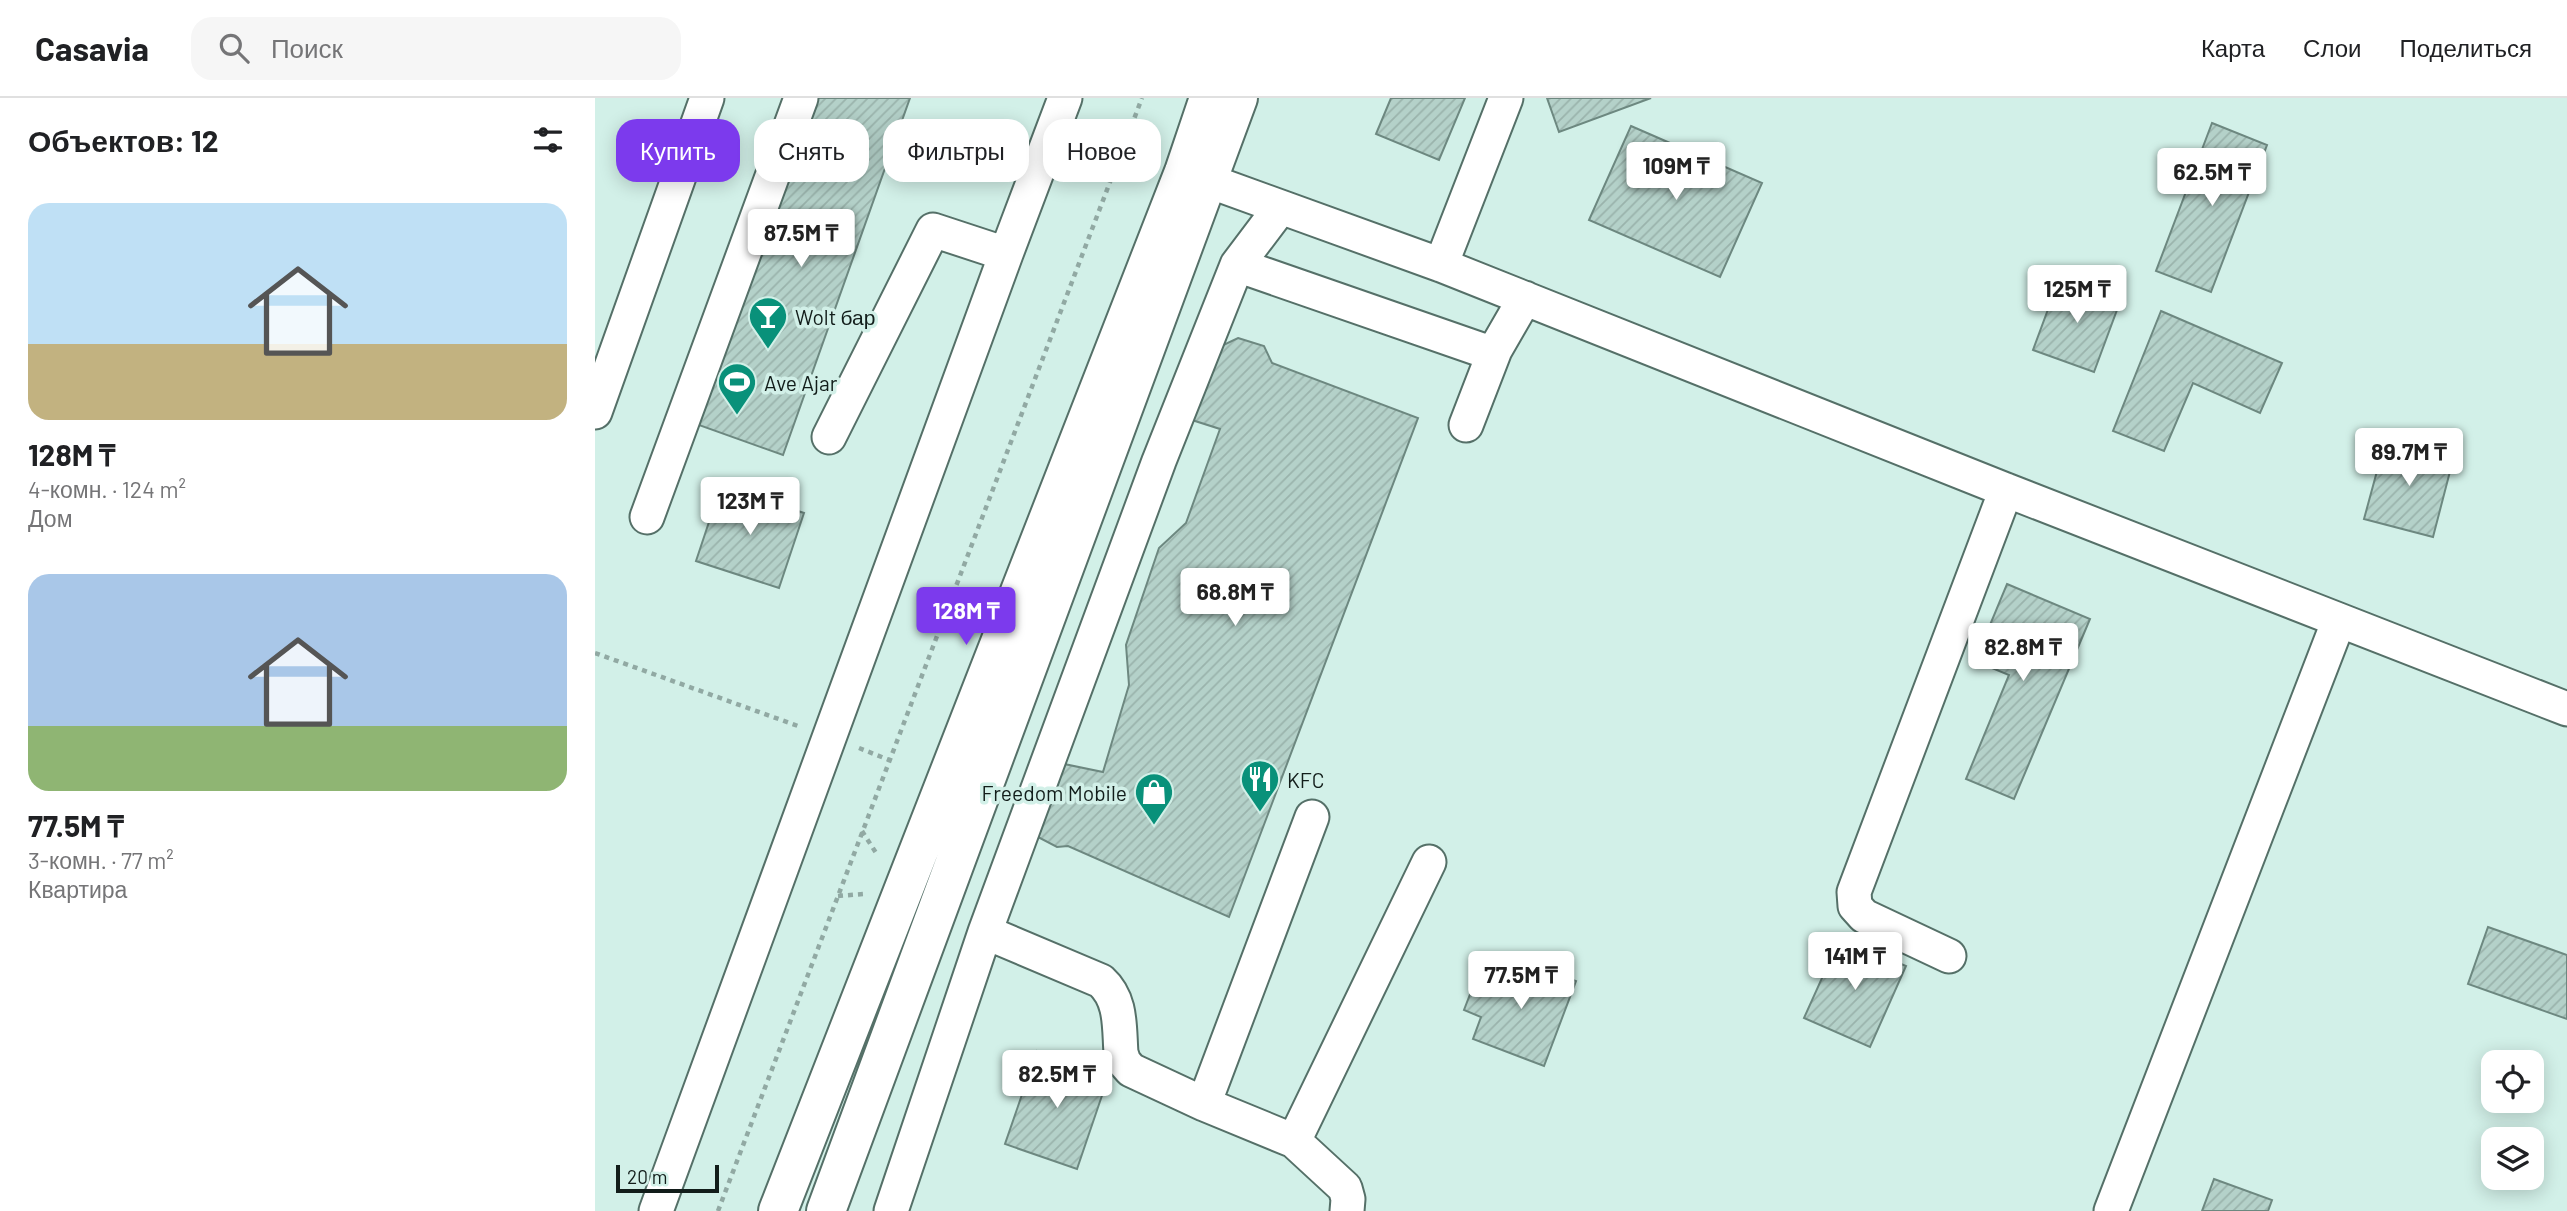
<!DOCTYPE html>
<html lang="ru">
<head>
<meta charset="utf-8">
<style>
  body { margin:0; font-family:Barlow,sans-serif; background:#f6f6f6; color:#202124; height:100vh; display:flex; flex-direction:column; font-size:26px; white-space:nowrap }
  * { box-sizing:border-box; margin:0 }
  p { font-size:23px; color:#757577 }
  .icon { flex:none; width:38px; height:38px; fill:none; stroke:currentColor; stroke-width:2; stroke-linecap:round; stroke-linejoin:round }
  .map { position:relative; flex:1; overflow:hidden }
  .side { display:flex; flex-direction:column; background:#fff; width:595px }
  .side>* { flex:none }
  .banner { position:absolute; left:21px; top:21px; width:665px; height:63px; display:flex; gap:14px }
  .tools { position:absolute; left:1886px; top:952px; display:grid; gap:14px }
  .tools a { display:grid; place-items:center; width:63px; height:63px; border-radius:14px; background:#fff; box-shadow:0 4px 18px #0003; font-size:35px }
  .scale { position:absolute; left:21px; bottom:18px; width:103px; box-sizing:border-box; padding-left:7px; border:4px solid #121d1a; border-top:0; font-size:19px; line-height:24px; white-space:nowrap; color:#121d1a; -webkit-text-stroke:5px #d2f0e8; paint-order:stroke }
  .price { position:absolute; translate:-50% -60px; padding:0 16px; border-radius:7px; background:#fff; color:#222; font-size:23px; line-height:46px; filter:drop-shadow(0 2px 4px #0008) }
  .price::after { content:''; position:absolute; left:50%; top:42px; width:21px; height:16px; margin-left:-10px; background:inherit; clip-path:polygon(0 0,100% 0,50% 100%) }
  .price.active { background:#7c3aed; color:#fff }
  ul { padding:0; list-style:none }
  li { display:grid; align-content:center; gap:14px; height:371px; padding:0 28px }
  li span { display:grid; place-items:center; height:217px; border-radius:21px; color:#555 }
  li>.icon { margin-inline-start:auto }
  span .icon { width:126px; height:126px; fill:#fffc; stroke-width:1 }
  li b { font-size:30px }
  h2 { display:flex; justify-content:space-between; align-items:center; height:84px; padding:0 28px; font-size:30px }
  .tag { padding:0 24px; border-radius:21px; background:#fff; box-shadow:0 4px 18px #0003; font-size:24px; line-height:63px }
  .tag.active { background:#7c3aed; color:#fff }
  header { display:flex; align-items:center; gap:42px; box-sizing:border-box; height:98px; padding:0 35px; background:#fff; border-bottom:2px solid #e0e0e0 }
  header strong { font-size:33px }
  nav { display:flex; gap:38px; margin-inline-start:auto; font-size:24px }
  .search { width:490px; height:63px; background:#f6f6f6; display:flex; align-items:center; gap:18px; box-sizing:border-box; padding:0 24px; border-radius:21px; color:#757577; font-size:26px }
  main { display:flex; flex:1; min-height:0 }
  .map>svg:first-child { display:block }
  .building { fill:url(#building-hatch); stroke:#6d8880; stroke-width:2 }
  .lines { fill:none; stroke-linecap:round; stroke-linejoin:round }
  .minor-casing { stroke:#557068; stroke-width:37 }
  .major-casing { stroke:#557068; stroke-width:42 }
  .path { stroke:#91a9a3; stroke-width:4.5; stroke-dasharray:5 5; stroke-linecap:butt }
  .minor { stroke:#fff; stroke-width:33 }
  .major { stroke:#fff; stroke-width:38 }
  .labels { text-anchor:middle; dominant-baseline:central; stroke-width:7; stroke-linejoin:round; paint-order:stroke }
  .poi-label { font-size:21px; fill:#121d1a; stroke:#d2f0e8; text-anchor:start }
</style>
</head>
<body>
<header>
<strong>Casavia</strong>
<div class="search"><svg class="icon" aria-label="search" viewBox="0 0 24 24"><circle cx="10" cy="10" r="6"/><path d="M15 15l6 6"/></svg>Поиск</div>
<nav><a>Карта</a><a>Слои</a><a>Поделиться</a></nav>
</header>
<main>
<section class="side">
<h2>Объектов: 12<svg class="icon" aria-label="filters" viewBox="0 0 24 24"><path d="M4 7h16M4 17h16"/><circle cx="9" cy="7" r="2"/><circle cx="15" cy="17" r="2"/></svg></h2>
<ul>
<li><span style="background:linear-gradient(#bfe0f5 65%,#c2b280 0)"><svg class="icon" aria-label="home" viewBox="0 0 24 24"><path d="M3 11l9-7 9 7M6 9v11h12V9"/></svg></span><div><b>128M ₸</b><p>4-комн. · 124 m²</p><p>Дом</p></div></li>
<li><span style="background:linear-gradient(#a9c7e8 70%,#8fb573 0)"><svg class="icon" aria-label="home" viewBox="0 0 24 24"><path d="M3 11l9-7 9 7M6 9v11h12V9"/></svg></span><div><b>77.5M ₸</b><p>3-комн. · 77 m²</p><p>Квартира</p></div></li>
</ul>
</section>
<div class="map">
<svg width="1972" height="1113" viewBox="0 0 1972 1113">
  <defs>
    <pattern id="building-hatch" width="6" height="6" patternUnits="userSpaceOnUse" patternTransform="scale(1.75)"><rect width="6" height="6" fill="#b4d1c9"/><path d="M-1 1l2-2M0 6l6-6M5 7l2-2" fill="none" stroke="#9ab3ac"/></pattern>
  </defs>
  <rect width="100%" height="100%" fill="#d2f0e8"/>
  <path class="building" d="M218,0H315L188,357L101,326Z
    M796,0H870L844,62L781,36Z
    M952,0H1056L964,34Z
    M1617,25L1672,47L1616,194L1561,173Z
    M1036,28L1167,85L1125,179L994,122Z
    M1465,179L1526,201L1499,274L1438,252Z
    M1566,213L1687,265L1665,315L1598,285L1569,353L1518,333Z
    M643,240L669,248L677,265L823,320L634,819L473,748L462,749L441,738L469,666L508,674L534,587L531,547L564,450L591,425L625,331L597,322L622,250Z
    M1791,340L1859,358L1838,439L1769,421Z
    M126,388L209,415L184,490L101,463Z
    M1412,486L1495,521L1419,701L1371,681L1414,577L1380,563Z
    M1893,829L1972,857V921L1873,886Z
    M1245,840L1311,868L1275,949L1209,920Z
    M907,863L944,877L946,870L981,883L949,968L878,941L886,919L869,912L879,886L896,893Z
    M442,953L514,977L482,1071L410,1046Z
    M1619,1081L1677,1102L1673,1113H1607Z"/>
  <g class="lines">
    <g class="minor-casing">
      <path id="minor" d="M589,74L846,167L1411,392L1972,611
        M642,167L887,252H900L930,200
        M846,167L911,0
        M0,314L112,0
        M871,327L900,252
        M234,339L338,132L411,156
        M52,419L206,0
        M390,834L506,883C527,902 524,929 526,955L529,964L536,972L609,1006L699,1043L750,1090L753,1101L752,1113
        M1354,858L1269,818L1260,808L1259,794L1411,392
        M609,1006L717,719
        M699,1043L834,764
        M61,1113L411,156L470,0
        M296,1113L390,834L564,363L642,167L685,110
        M1516,1113L1744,522"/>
    </g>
    <g class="major-casing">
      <path id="major" d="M183,1113L589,74L614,0
        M231,1113L643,0"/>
    </g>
    <path class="path" d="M0,555L203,628
      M264,650L294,662
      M267,733L283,758
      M243,798L269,796
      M123,1113L547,0"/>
    <use href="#minor" class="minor"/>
    <use href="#major" class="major"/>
  </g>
  <defs>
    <g id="bar-pin" transform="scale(2.0125)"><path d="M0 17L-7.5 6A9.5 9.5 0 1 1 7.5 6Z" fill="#09917a" stroke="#d2f0e8"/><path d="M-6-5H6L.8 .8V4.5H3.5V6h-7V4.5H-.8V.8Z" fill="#fff"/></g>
    <g id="stadium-pin" transform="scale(2.0125)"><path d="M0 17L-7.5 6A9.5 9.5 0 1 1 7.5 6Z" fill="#09917a" stroke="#d2f0e8"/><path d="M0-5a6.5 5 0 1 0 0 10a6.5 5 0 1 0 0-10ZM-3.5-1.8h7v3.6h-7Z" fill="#fff"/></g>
    <g id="restaurant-pin" transform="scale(2.0125)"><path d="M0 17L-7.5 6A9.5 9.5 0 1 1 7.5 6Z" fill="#09917a" stroke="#d2f0e8"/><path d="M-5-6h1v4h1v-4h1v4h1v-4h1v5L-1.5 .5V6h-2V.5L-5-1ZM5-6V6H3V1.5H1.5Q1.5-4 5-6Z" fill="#fff"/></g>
    <g id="shop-pin" transform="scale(2.0125)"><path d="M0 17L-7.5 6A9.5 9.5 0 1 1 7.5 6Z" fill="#09917a" stroke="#d2f0e8"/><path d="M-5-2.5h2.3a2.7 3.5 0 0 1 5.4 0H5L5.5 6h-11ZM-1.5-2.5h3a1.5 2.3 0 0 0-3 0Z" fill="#fff"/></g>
  </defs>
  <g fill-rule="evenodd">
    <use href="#bar-pin" x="173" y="218"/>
    <use href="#stadium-pin" x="142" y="284"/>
    <use href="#restaurant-pin" x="665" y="681"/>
    <use href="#shop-pin" x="559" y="694"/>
  </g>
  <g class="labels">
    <g class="poi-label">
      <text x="200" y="218">Wolt бар</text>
      <text x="169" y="284">Ave Ajar</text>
      <text x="692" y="681">KFC</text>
      <text x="532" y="694" text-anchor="end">Freedom Mobile</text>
    </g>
  </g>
</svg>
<div class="tools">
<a><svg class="icon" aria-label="locate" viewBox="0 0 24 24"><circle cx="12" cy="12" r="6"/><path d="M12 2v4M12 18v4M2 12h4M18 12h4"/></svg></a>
<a><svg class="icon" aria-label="layers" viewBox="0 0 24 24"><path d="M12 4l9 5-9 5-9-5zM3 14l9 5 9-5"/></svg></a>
</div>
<div class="scale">20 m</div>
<b class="price" style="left:1081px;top:104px">109M ₸</b>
<b class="price" style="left:1617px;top:110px">62.5M ₸</b>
<b class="price" style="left:206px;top:171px">87.5M ₸</b>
<b class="price" style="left:1482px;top:227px">125M ₸</b>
<b class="price" style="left:1814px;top:390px">89.7M ₸</b>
<b class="price" style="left:155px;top:439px">123M ₸</b>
<b class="price" style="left:640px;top:530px">68.8M ₸</b>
<b class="price active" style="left:371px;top:549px">128M ₸</b>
<b class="price" style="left:1428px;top:585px">82.8M ₸</b>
<b class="price" style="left:1260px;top:894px">141M ₸</b>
<b class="price" style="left:926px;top:913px">77.5M ₸</b>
<b class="price" style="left:462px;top:1012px">82.5M ₸</b>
<div class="banner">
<a class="tag active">Купить</a>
<a class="tag">Снять</a>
<a class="tag">Фильтры</a>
<a class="tag">Новое</a>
</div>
</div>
</main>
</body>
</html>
